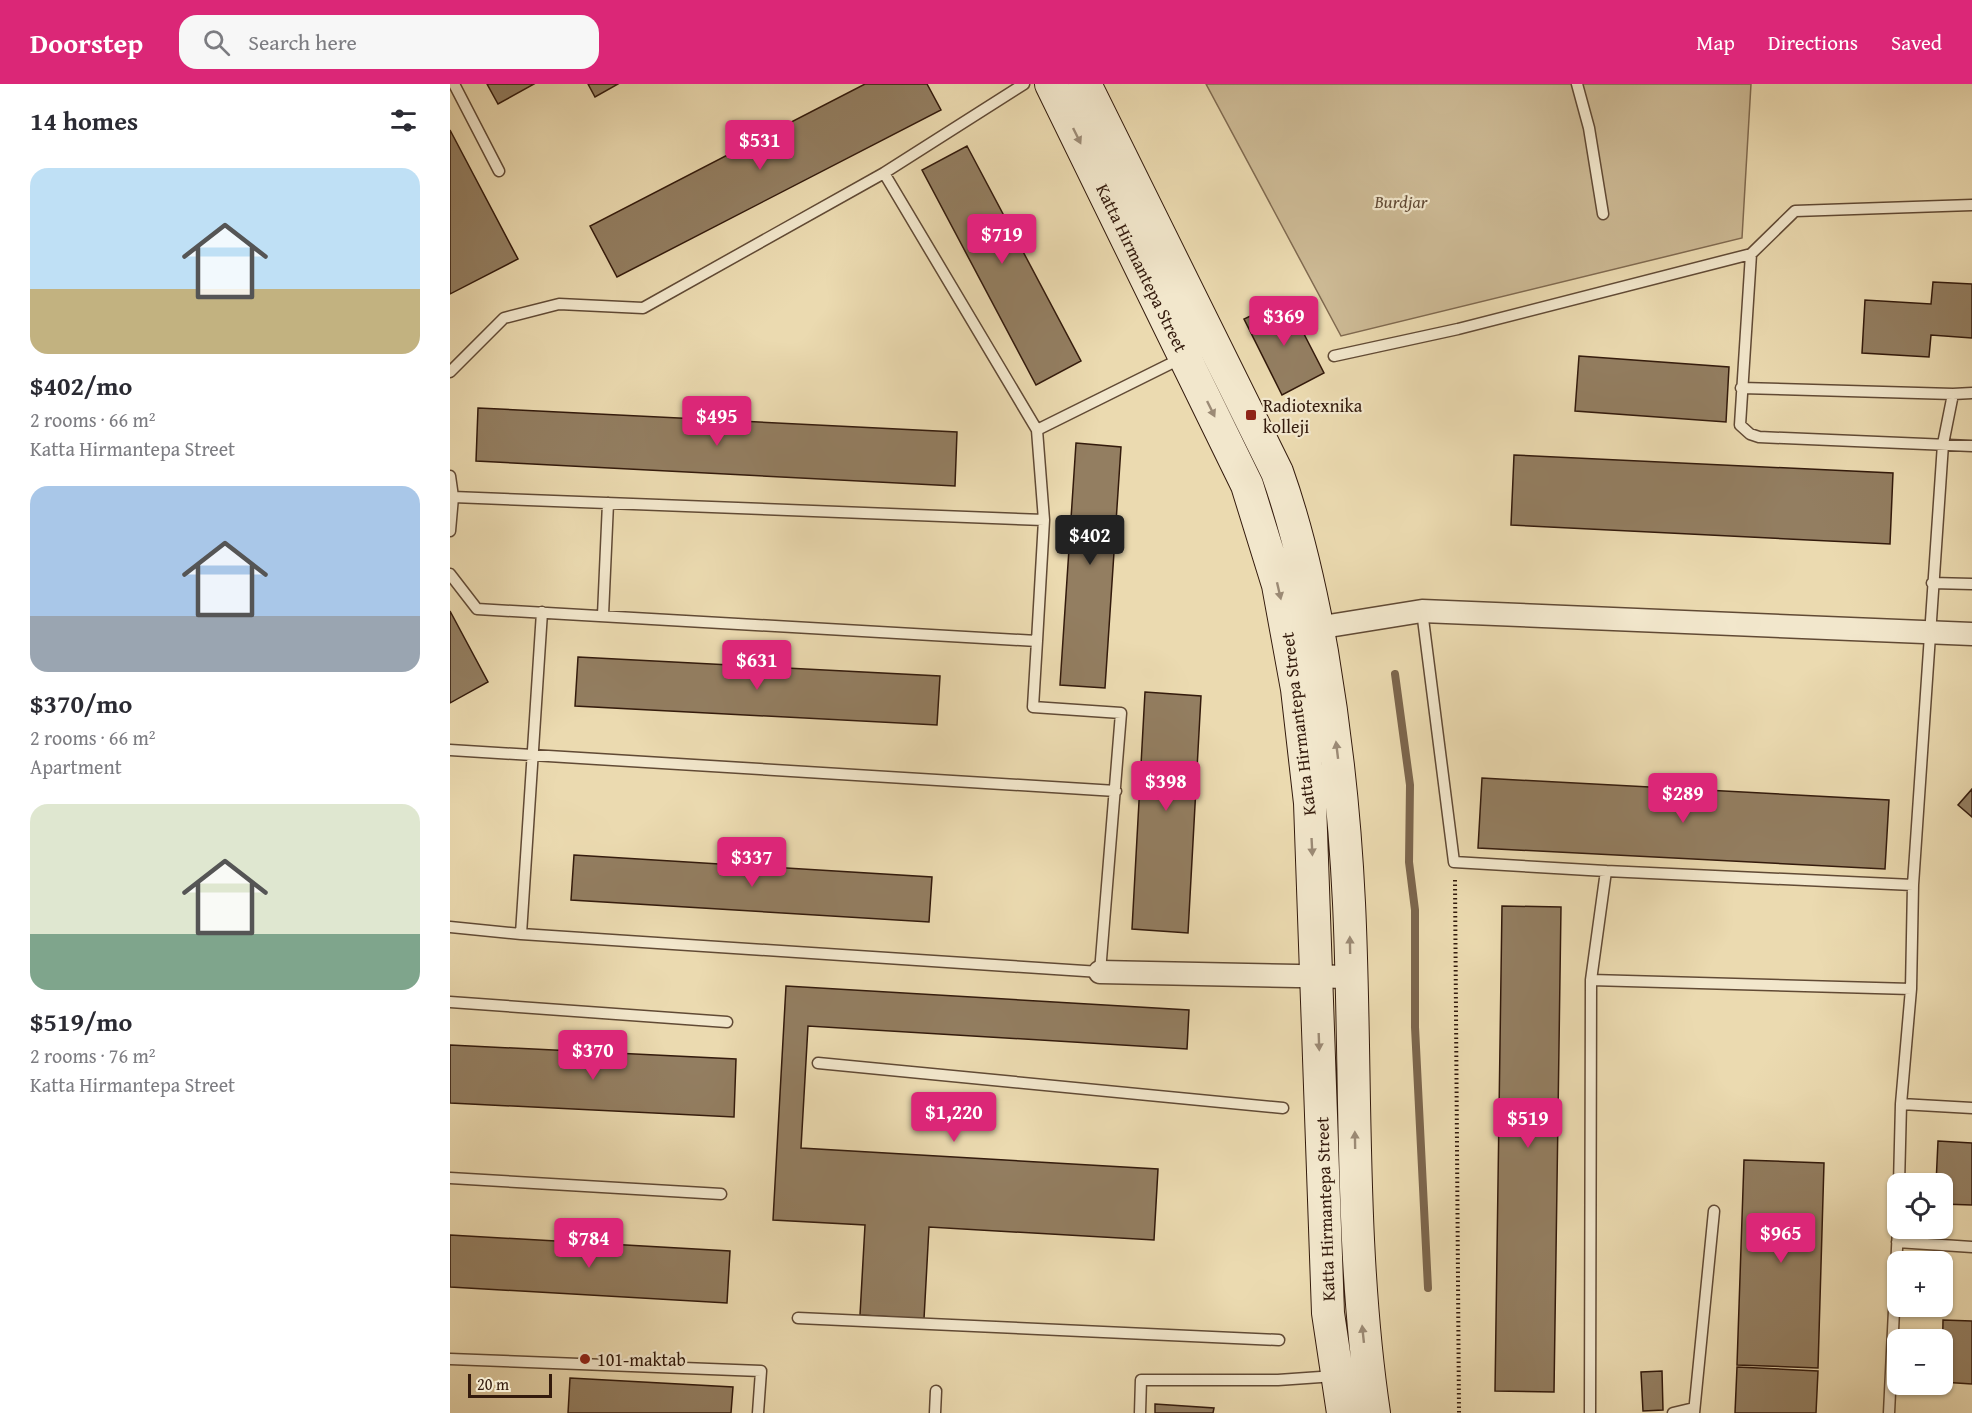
<!DOCTYPE html>
<html lang="en">
<head>
<meta charset="utf-8">
<style>
  body { margin:0; font-family:"Gentium Book Plus",serif; background:#f7f7f7; color:#2b2b33; height:100vh; display:flex; flex-direction:column; font-size:22px; white-space:nowrap }
  * { box-sizing:border-box; margin:0 }
  p { font-size:20px; color:#7c7c81 }
  .icon { flex:none; width:33px; height:33px; fill:none; stroke:currentColor; stroke-width:2; stroke-linecap:round; stroke-linejoin:round }
  .map { position:relative; flex:1; overflow:hidden }
  .panel { display:flex; flex-direction:column; background:#fff; width:450px }
  .panel>* { flex:none }
  .fabs { position:absolute; left:1437px; top:1089px; display:grid; gap:12px }
  .fabs a { display:grid; place-items:center; width:66px; height:66px; border-radius:12px; background:#fff; box-shadow:0 2px 4px #0004; font-size:30px }
  .scale { position:absolute; left:18px; bottom:15px; width:84px; box-sizing:border-box; padding-left:6px; border:3px solid #331a0c; border-top:0; font-size:16px; line-height:21px; white-space:nowrap; color:#331a0c; -webkit-text-stroke:4px #f2e7cc; paint-order:stroke }
  .price { position:absolute; translate:-50% -51px; padding:0 14px; border-radius:6px; background:#db2777; color:#fff; font-size:20px; line-height:39px; filter:drop-shadow(0 2px 3px #0008) }
  .price::after { content:''; position:absolute; left:50%; top:36px; width:18px; height:14px; margin-left:-9px; background:inherit; clip-path:polygon(0 0,100% 0,50% 100%) }
  .price.current { background:#222; color:#fff }
  ul { padding:0; list-style:none }
  li { display:grid; align-content:center; gap:12px; height:318px; padding:0 30px }
  li span { display:grid; place-items:center; height:186px; border-radius:18px; color:#555 }
  li>.icon { margin-inline-start:auto }
  span .icon { width:108px; height:108px; fill:#fffc; stroke-width:1 }
  li b { font-size:26px }
  h2 { display:flex; justify-content:space-between; align-items:center; height:72px; padding:0 30px; font-size:26px }
  header { display:flex; align-items:center; gap:36px; box-sizing:border-box; height:84px; padding:0 30px; background:#db2777; color:#fff }
  header strong { font-size:28px }
  nav { display:flex; gap:33px; margin-inline-start:auto; font-size:21px }
  .search { width:420px; height:54px; background:#f7f7f7; display:flex; align-items:center; gap:15px; box-sizing:border-box; padding:0 21px; border-radius:18px; color:#7c7c81; font-size:22px }
  main { display:flex; flex:1; min-height:0 }
  .map>svg:first-child { display:block }
  .green { fill:#ccb994; stroke:#806a50; stroke-width:1.5 }
  .lines { fill:none; stroke-linecap:round; stroke-linejoin:round }
  .stream { stroke:#7c664d; stroke-width:8 }
  .building { fill:#937e61; stroke:#331a0c; stroke-width:1.5 }
  .service-casing { stroke:#614a35; stroke-width:13 }
  .minor-casing { stroke:#614a35; stroke-width:25 }
  .secondary-casing { stroke:#331a0c; stroke-width:34 }
  .path { stroke:#331a0c; stroke-width:4; stroke-dasharray:1.5 3; stroke-linecap:butt }
  .service { stroke:#f2e7cc; stroke-width:10 }
  .minor { stroke:#f2e7cc; stroke-width:22 }
  .secondary { stroke:#f2e7cc; stroke-width:32 }
  .oneway { fill:#9c8b76 }
  .poi-dot { fill:#8f2418; stroke:#f2e7cc; stroke-width:2 }
  .labels { text-anchor:middle; dominant-baseline:central; stroke-width:4.5; stroke-linejoin:round; paint-order:stroke }
  .park-label { font-size:18px; font-style:italic; fill:#614a35; stroke:#f2e7cc }
  .street-label { font-size:18px; fill:#331a0c; stroke:#f2e7cc }
  .poi-label { font-size:18px; fill:#331a0c; stroke:#f2e7cc; text-anchor:start }
</style>
</head>
<body>
<header>
<strong>Doorstep</strong>
<div class="search"><svg class="icon" aria-label="search" viewBox="0 0 24 24"><circle cx="10" cy="10" r="6"/><path d="M15 15l6 6"/></svg>Search here</div>
<nav><a>Map</a><a>Directions</a><a>Saved</a></nav>
</header>
<main>
<section class="panel">
<h2>14 homes<svg class="icon" aria-label="filters" viewBox="0 0 24 24"><path d="M4 7h16M4 17h16"/><circle cx="9" cy="7" r="2"/><circle cx="15" cy="17" r="2"/></svg></h2>
<ul>
<li><span style="background:linear-gradient(#bfe0f5 65%,#c2b280 0)"><svg class="icon" aria-label="home" viewBox="0 0 24 24"><path d="M3 11l9-7 9 7M6 9v11h12V9"/></svg></span><div><b>$402/mo</b><p>2 rooms · 66 m²</p><p>Katta Hirmаntepa Street</p></div></li>
<li><span style="background:linear-gradient(#a9c7e8 70%,#9aa5b1 0)"><svg class="icon" aria-label="home" viewBox="0 0 24 24"><path d="M3 11l9-7 9 7M6 9v11h12V9"/></svg></span><div><b>$370/mo</b><p>2 rooms · 66 m²</p><p>Apartment</p></div></li>
<li><span style="background:linear-gradient(#dfe7d0 70%,#7fa58c 0)"><svg class="icon" aria-label="home" viewBox="0 0 24 24"><path d="M3 11l9-7 9 7M6 9v11h12V9"/></svg></span><div><b>$519/mo</b><p>2 rooms · 76 m²</p><p>Katta Hirmаntepa Street</p></div></li>
</ul>
</section>
<div class="map">
<svg width="1522" height="1329" viewBox="0 0 1522 1329">
  <rect width="100%" height="100%" fill="#ebdab0"/>
  <filter id="stains"><feTurbulence type="fractalNoise" baseFrequency=".00333" numOctaves="4"/><feColorMatrix values="0 0 0 0 .2 0 0 0 0 .09 0 0 0 0 .02 0 0 0 .5 -.17"/></filter>
  <radialGradient id="worn" r=".72"><stop offset=".6" stop-color="#630" stop-opacity="0"/><stop offset="1" stop-color="#630" stop-opacity=".3"/></radialGradient>
  <path class="green" d="M756,0H1301L1292,154L891,252Z"/>
  <g class="lines">
    <path class="stream" d="M945,590L960,701L959,778L965,826V943L978,1204"/>
  </g>
  <path class="building" d="M37,0H84L48,20Z
    M138,0H168L145,13Z
    M415,0H477L491,26L167,193L140,142Z
    M0,46L68,175L0,210Z
    M517,62L631,277L586,301L472,86Z
    M1483,198L1522,200V254L1481,251L1479,273L1412,269L1415,216L1481,220Z
    M836,215L874,289L832,311L794,235Z
    M1129,272L1279,283L1276,338L1125,327Z
    M28,324L507,348L505,402L26,377Z
    M626,359L671,363L655,604L610,601Z
    M1064,371L1443,389L1440,460L1061,441Z
    M0,527L38,598L0,619Z
    M128,573L490,592L487,641L125,622Z
    M695,608L751,612L738,849L682,845Z
    M1032,694L1439,716L1435,785L1028,764Z
    M1522,705V733L1508,721Z
    M124,771L482,793L479,838L121,816Z
    M1052,822L1111,823L1104,1308L1045,1307Z
    M336,902L739,926L737,965L358,942L351,1064L708,1085L704,1156L479,1143L474,1235L410,1231L415,1141L323,1136Z
    M0,961L286,975L284,1033L0,1019Z
    M1488,1057L1522,1059V1121L1492,1120V1100H1486Z
    M1294,1076L1374,1079L1368,1284L1287,1281Z
    M0,1151L280,1167L277,1219L0,1203Z
    M1493,1236L1522,1237V1300L1492,1298Z
    M1287,1283L1368,1287L1366,1329H1285Z
    M1212,1287L1213,1326L1193,1327L1191,1288Z
    M120,1294L283,1303L281,1329H118Z
    M705,1320L764,1324L763,1329H705Z"/>
  <g class="lines">
    <g class="service-casing">
      <path id="service" d="M4,0L49,87
        M1127,0L1139,44L1153,130
        M434,89L587,346
        M1301,170L1290,341L1300,350L1309,353L1522,362
        M884,272L1008,245L1301,170L1345,127L1522,121
        M0,288L54,234L109,220L193,224L434,89L574,0
        M1291,304L1503,310
        M0,392L3,413L594,436
        M0,415L3,413L0,447
        M0,490L27,525L587,557L594,436L587,346L732,274
        M1482,499L1522,500
        M972,527L1004,778L1156,787L1141,896L1140,1329
        M92,528L71,850L650,888L671,629L583,623L587,557
        M153,531L158,419
        M0,666L666,707
        M1156,787L1463,801
        M0,843L71,850
        M1141,896L1461,905
        M0,918L277,938
        M368,979L833,1024
        M1451,1020L1522,1024
        M0,1094L271,1110
        M1449,1100L1451,1020L1461,905L1463,801L1493,360L1503,310L1522,309
        M1447,1158L1522,1163
        M348,1234L829,1256
        M0,1275L311,1287L308,1329
        M485,1329L486,1307
        M690,1329L691,1296H828L885,1292
        M1223,1329L1244,1324
        M1244,1329L1264,1127
        M1439,1329L1448,1144"/>
    </g>
    <g class="minor-casing">
      <path id="minor" d="M854,546L972,527L1522,550
        M650,888L901,893"/>
    </g>
    <g class="secondary-casing">
      <path id="secondary" d="M601,0L797,401L828,501L847,605L860,719L878,1229L893,1329
        M635,0L827,388C848,447 861,506 872,568C886,651 895,735 899,819C907,990 899,1160 924,1329"/>
    </g>
    <path class="path" d="M1005,796L1009,1329"/>
    <use href="#service" class="service"/>
    <use href="#minor" class="minor"/>
    <use href="#secondary" class="secondary"/>
  </g>
  <defs><path id="oneway-solid" d="M-6-.8H1V-3.2L6.5 0L1 3.2V.8H-6Z" transform="scale(1.5)"/></defs>
  <g class="oneway">
    <use href="#oneway-solid" transform="translate(627 52) rotate(64)"/>
    <use href="#oneway-solid" transform="translate(761 325) rotate(64)"/>
    <use href="#oneway-solid" transform="translate(829 507) rotate(77)"/>
    <use href="#oneway-solid" transform="translate(887 666) rotate(-97)"/>
    <use href="#oneway-solid" transform="translate(862 763) rotate(87)"/>
    <use href="#oneway-solid" transform="translate(900 861) rotate(-91)"/>
    <use href="#oneway-solid" transform="translate(869 958) rotate(88)"/>
    <use href="#oneway-solid" transform="translate(905 1056) rotate(-91)"/>
    <use href="#oneway-solid" transform="translate(913 1250) rotate(-96)"/>
  </g>
  <g class="poi-dot">
    <rect x="795" y="325" width="12" height="12" rx="3"/>
    <circle cx="135" cy="1275" r="6"/>
  </g>
  <g class="labels">
    <g class="park-label">
      <text x="951" y="117">Burdjar</text>
    </g>
    <g class="street-label">
      <text transform="translate(692 184) rotate(64)">Katta Hirmаntepa Street</text>
      <text transform="translate(848 640) rotate(-97)">Katta Hirmаntepa Street</text>
      <text transform="translate(875 1125) rotate(-92)">Katta Hirmаntepa Street</text>
    </g>
    <g class="poi-label">
      <text x="813" y="321">Radiotexnika<tspan x="813" dy="21">kolleji</tspan></text>
      <text x="147" y="1275">101-maktab</text>
    </g>
  </g>
  <rect width="100%" height="100%" filter="url(#stains)"/>
  <rect width="100%" height="100%" fill="url(#worn)"/>
</svg>
<div class="fabs">
<a><svg class="icon" aria-label="locate" viewBox="0 0 24 24"><circle cx="12" cy="12" r="6"/><path d="M12 2v4M12 18v4M2 12h4M18 12h4"/></svg></a>
<a>+</a>
<a>−</a>
</div>
<div class="scale">20 m</div>
<b class="price" style="left:310px;top:87px">$531</b>
<b class="price" style="left:552px;top:181px">$719</b>
<b class="price" style="left:834px;top:263px">$369</b>
<b class="price" style="left:267px;top:363px">$495</b>
<b class="price current" style="left:640px;top:482px">$402</b>
<b class="price" style="left:307px;top:607px">$631</b>
<b class="price" style="left:716px;top:728px">$398</b>
<b class="price" style="left:1233px;top:740px">$289</b>
<b class="price" style="left:302px;top:804px">$337</b>
<b class="price" style="left:143px;top:997px">$370</b>
<b class="price" style="left:504px;top:1059px">$1,220</b>
<b class="price" style="left:1078px;top:1065px">$519</b>
<b class="price" style="left:1331px;top:1180px">$965</b>
<b class="price" style="left:139px;top:1185px">$784</b>
</div>
</main>
</body>
</html>
